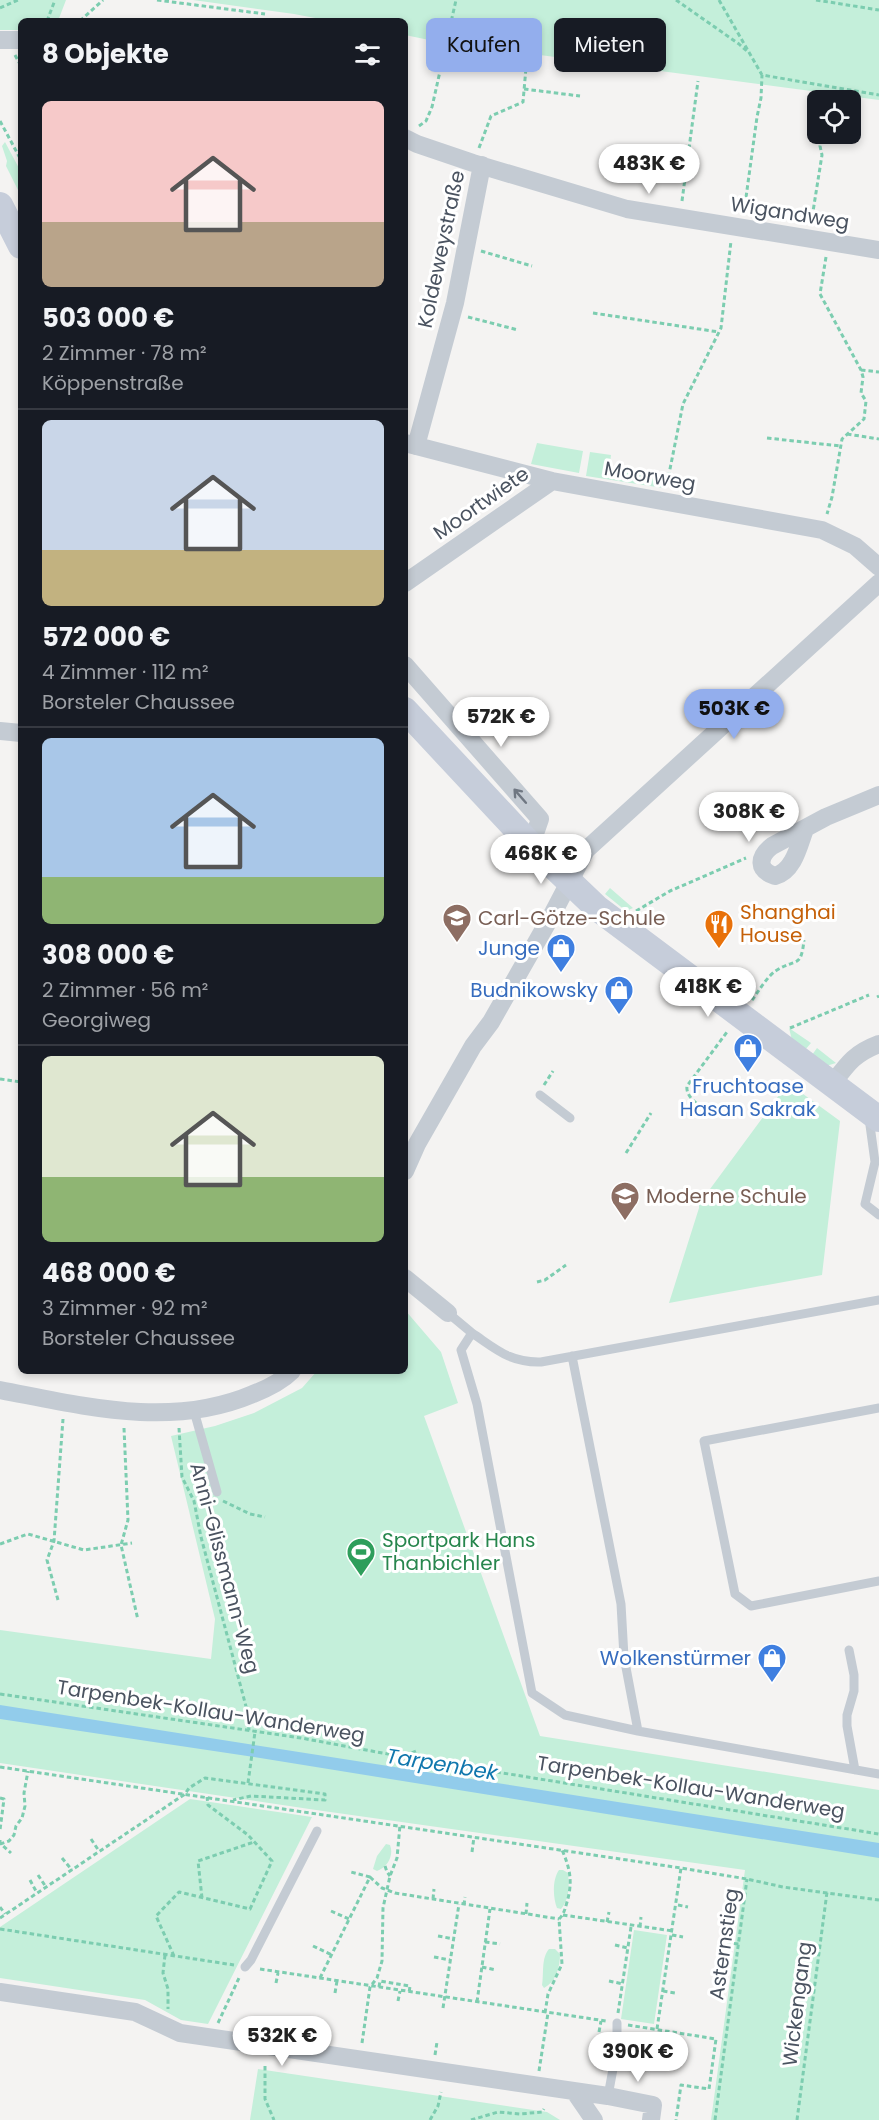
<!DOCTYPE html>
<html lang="de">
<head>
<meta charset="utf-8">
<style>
  body { margin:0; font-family:Poppins,sans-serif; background:#20242c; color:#f1f3f6; height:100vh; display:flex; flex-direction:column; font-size:22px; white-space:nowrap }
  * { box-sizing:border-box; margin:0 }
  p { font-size:20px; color:#9ea1a6 }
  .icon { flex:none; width:33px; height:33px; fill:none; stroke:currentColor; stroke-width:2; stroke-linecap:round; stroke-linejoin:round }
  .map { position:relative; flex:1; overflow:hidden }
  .panel { position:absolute; left:18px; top:18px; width:390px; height:1356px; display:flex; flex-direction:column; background:#171b24; border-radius:9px; box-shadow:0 3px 9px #0003 }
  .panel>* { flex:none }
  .hud { position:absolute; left:426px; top:18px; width:363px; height:54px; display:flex; gap:12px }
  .fabs { position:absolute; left:807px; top:90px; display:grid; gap:12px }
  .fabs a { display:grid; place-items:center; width:54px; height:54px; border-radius:9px; background:#171b24; box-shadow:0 3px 9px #0003; font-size:30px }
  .price { position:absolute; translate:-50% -51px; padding:0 14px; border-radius:21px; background:#fff; color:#222; font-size:20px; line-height:39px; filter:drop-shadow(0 2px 3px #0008) }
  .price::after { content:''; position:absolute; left:50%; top:36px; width:18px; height:14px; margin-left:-9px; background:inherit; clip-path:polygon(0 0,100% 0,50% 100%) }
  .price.current { background:#93aeed; color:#111 }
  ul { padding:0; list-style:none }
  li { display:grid; align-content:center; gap:12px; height:318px; padding:0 24px }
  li+li { border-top:2px solid #363941 }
  li span { display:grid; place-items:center; height:186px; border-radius:9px; color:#555 }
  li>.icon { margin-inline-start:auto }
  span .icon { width:108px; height:108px; fill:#fffc; stroke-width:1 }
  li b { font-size:26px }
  h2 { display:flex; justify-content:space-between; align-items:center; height:72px; padding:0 24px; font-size:26px }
  .tag { padding:0 21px; border-radius:9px; background:#171b24; box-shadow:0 3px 9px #0003; font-size:21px; line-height:54px }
  .tag.current { background:#93aeed; color:#111 }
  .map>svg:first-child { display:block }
  .green { fill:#c4efda }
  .water { fill:#92cceb }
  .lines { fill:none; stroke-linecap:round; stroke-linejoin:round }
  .path { stroke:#7ccdb0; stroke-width:3; stroke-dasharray:4.5 3; stroke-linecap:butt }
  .service { stroke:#c4cbd3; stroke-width:9 }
  .minor { stroke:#c4cbd3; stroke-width:18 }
  .secondary { stroke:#c6cdda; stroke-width:26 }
  .oneway { stroke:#6f7782 }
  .labels { text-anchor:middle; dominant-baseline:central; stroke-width:6; stroke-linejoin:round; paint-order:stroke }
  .street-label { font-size:20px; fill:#4a5360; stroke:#fff }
  .food-label { font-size:20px; fill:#c56008; stroke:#fff; text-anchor:start }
  .education-label { font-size:20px; fill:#785e54; stroke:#fff; text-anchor:start }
  .shop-label { font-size:20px; fill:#366cbe; stroke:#fff; text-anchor:end }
  .leisure-label { font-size:20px; fill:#27864d; stroke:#fff; text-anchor:start }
  .water-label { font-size:21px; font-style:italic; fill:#1077ad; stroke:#fff }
</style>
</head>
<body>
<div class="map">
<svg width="879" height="2120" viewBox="0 0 879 2120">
  <rect width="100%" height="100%" fill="#f4f3f2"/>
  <path class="green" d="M0,0H66L58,21H21V30H0Z
    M193,0H879V100L434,41L405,35V21H331L294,14Z
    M5,142L21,172V196L6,166L7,161L2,146Z
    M537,443L583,451L579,473L531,464Z
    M590,452L611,455L609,470L664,479L663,488L586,476Z
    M610,888L633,908L626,911L605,894Z
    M789,1028L811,1043L805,1050L792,1040Z
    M817,1048L836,1063L826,1066L812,1055Z
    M788,1083L840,1121L822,1275L669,1303L699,1208V1204Z
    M405,1310L441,1352L458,1403L424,1416L540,1736L879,1790V2120H711L745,1870L316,1810L0,1763V1630L211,1659L215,1619L171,1436L215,1426L254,1413L302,1388L317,1371H405Z
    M190,1799L312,1817L208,2024L181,2020L145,2000L0,1978V1927Z
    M386,1844L390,1845C394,1855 388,1867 377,1871L373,1869L377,1856Z
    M559,1870H563L568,1873C569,1886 570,1898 561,1909L557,1908C553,1898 552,1880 559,1870Z
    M634,1930L667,1935L654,2024L621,2019Z
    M549,1949H555L560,1954C560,1967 556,1982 544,1988L542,1985C544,1974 541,1958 549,1949Z
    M258,2069L547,2112L560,2120H250Z"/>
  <path class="water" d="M0,1705L879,1843V1858L254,1757L0,1719Z"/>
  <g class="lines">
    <path class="path" d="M157,0L265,14
      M676,0L739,44L748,52
      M719,0L762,75L879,95
      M816,0L879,10
      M0,8L18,0
      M47,21L55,0
      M80,21L103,0
      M15,55L21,66
      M524,89L580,96
      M0,121L21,160
      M419,126L426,121L432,107L456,0
      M479,148L491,116L523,102L526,68
      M682,201L698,81
      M744,212L757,117L761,98L762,75
      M811,224L822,155L820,146L822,134
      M481,251L532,266
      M826,257L820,294L861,370L863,377L861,393L866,401L864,419L842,439L832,497L827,514
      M593,313L719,332
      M468,317L518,330
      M861,370L879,372
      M847,434L879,439
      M767,438L840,446
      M667,484L683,404L721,328L731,241
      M636,911L670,891L746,858
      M877,997L879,996
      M752,1000C759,991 767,976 777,970C796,958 801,969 804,940
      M790,1028L869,995
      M0,1079L21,1082
      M544,1085L553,1071
      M714,1117C705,1109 685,1099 687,1086L727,1032
      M626,1153L651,1113
      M537,1282L545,1280L566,1265
      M124,1428L128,1520L121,1545L138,1620
      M179,1428L182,1477L194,1501L201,1537L248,1714L249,1731
      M223,1501L250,1514L265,1517
      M0,1544L28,1534L84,1550L132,1543
      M58,1600L47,1560L54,1541L63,1419
      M0,1694L301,1738L404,1757L879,1834
      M405,1756L416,1751
      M0,1767L681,1868L747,1879L783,1887L879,1900
      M248,1783L255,1732
      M0,1798L4,1799L0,1830
      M91,1839L99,1851
      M0,1840V1843L11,1853
      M0,1844L9,1841L14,1835L16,1826L22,1818L25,1806L24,1793L28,1771
      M472,1852L474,1837
      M62,1858L72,1870
      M385,1866L387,1872L390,1876
      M38,1875L46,1887
      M370,1877L382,1888L395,1893L559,1919
      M30,1880L37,1893
      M202,1898L198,1861L254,1842
      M433,1899L434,1889
      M464,1905L465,1897
      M678,1905L688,1907
      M0,1907L5,1914
      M331,1911L349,1919
      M526,1914L527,1903
      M563,1915L673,1931
      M0,1918L185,1794L189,1788L205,1778L325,1794V1800L251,1796L233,1800
      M607,1922L609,1912
      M640,1927L641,1917
      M0,1929L234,1965
      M672,1935L683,1937
      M438,1936L454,1939
      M485,1942L500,1944
      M719,1942L739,1944
      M615,1945L628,1948
      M313,1946L332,1955
      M165,1955L163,1973L168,1989V2009
      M174,1956L156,1916L179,1892L250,1909L272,1861L248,1835L208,1805L207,1797
      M434,1957L450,1960
      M482,1967L496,1970
      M260,1969L606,2021
      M320,1978L370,1877L351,1872
      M609,1981L623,1984
      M276,1983L278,1973
      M379,1987L380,1981L410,1986L409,1993
      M663,1991L675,1993
      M335,1993L337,1981
      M398,2001L400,1991
      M477,2002L490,1909
      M443,2008L459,1904
      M545,2013L548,1994L562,1964L559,1919C564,1914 565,1909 567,1902C573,1882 570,1868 562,1850
      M618,2013L631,1927
      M218,2023L239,1978
      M628,2025L716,2039L709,2089L681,2085L676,2120
      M657,2029L681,1868
      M599,2032L601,2021
      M665,2042L667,2032
      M362,2043L370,1987L377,1978L382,1961L383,1908L390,1876L397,1858L400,1825
      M435,2055L437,2042
      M265,2066V2099L274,2120
      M539,2071L548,2013
      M430,2120L438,2106L441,2092
      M471,2120L498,2112L520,2114L542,2112L544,2109
      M715,2120L747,1879
      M797,2120L827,1892"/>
    <path class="service" d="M540,1095L570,1118
      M869,1118L875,1162L865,1204L879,1215
      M879,1300L541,1362C510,1363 496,1349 472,1333L461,1350L477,1404L532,1693L565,1715L638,1731L879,1774
      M448,1313L472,1333
      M572,1356L621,1604L624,1657L638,1731
      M879,1408L704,1441L735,1594L751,1606L879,1581
      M194,1411L217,1492
      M849,1650L854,1675V1691L847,1715V1726L855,1770
      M245,1967L251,1960L317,1831
      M617,2023V2035
      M608,2096L613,2069"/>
    <path class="minor" d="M0,40H21
      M405,138L417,144L473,163L627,209L879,250
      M405,443L552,481L822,530L855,546L879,567
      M416,446L455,303L482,165
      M405,583L552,481
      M405,665L540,819L531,845
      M0,731L21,733
      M805,829C799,845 794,871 775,876C757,870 758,857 772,846L826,817L879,795
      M833,1083C848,1063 855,1053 879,1044
      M405,1171L417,1144L473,1046L491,1022L553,913L586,850L879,583
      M405,1278L448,1313
      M0,1390C84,1406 171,1429 253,1394C266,1389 282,1381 292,1371
      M0,1992L135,2012L180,2033L608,2096L653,2105L651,2120
      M574,2091L594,2120"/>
    <path class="secondary" d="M0,205L21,246
      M405,710L531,845L597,908L879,1119"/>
  </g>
  <defs><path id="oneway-shaft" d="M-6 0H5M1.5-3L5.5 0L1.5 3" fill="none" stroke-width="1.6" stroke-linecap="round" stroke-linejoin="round" transform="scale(1.5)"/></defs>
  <use class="oneway" href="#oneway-shaft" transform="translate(520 796) rotate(-131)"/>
  <defs>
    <g id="school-pin" transform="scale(1.5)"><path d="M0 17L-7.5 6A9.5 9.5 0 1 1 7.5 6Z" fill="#8d6e63" stroke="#fff"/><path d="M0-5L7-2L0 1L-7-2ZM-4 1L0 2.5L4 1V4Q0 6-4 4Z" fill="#fff"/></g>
    <g id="restaurant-pin" transform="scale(1.5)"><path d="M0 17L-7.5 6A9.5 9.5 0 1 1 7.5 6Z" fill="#e8710a" stroke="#fff"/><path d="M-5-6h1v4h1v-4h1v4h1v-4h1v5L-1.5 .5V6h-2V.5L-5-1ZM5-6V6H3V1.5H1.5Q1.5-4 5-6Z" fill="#fff"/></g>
    <g id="shop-pin" transform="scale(1.5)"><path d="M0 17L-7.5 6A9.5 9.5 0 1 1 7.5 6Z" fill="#3f7fe0" stroke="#fff"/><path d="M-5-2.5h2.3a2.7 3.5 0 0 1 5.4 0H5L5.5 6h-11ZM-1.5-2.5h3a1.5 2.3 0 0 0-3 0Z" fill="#fff"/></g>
    <g id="stadium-pin" transform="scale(1.5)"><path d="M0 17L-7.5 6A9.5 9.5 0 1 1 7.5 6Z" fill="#2e9e5b" stroke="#fff"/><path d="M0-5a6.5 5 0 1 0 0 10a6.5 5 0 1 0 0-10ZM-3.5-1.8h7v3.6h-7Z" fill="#fff"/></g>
  </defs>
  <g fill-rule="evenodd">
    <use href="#school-pin" x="457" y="918"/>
    <use href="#restaurant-pin" x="719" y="924"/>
    <use href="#shop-pin" x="561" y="948"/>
    <use href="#shop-pin" x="619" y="990"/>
    <use href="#shop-pin" x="748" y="1048"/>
    <use href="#school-pin" x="625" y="1196"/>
    <use href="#stadium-pin" x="361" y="1552"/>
    <use href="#shop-pin" x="772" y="1658"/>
  </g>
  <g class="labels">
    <g class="street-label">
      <text transform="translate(790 213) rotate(9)">Wigandweg</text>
      <text transform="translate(441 249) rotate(-78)">Koldeweystraße</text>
      <text transform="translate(650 476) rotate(10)">Moorweg</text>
      <text transform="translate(481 503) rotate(-35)">Moortwiete</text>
      <text transform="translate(225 1568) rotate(75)">Anni-Glissmann-Weg</text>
      <text transform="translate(211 1711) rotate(9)">Tarpenbek-Kollau-Wanderweg</text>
      <text transform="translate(691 1787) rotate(9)">Tarpenbek-Kollau-Wanderweg</text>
      <text transform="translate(724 1944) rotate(-82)">Asternstieg</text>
      <text transform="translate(797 2004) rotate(-83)">Wickengang</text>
    </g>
    <g class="food-label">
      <text x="740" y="912">Shanghai<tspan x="740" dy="23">House</tspan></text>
    </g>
    <g class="education-label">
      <text x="478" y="918">Carl-Götze-Schule</text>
      <text x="646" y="1196">Moderne Schule</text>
    </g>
    <g class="shop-label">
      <text x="540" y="948">Junge</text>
      <text x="598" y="990">Budnikowsky</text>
      <text x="748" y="1086" text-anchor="middle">Fruchtoase<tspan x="748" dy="23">Hasan Sakrak</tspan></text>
      <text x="751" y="1658">Wolkenstürmer</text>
    </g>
    <g class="leisure-label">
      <text x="382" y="1540">Sportpark Hans<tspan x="382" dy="23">Thanbichler</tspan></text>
    </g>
    <g class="water-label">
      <text transform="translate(442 1764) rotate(9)">Tarpenbek</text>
    </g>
  </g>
</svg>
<div class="fabs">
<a><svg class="icon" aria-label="locate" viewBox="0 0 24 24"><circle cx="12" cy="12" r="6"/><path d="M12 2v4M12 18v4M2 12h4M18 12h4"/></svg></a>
</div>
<b class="price" style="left:649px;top:195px">483K €</b>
<b class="price current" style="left:734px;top:740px">503K €</b>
<b class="price" style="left:501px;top:748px">572K €</b>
<b class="price" style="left:749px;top:843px">308K €</b>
<b class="price" style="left:541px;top:885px">468K €</b>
<b class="price" style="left:708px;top:1018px">418K €</b>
<b class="price" style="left:282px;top:2067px">532K €</b>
<b class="price" style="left:638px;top:2083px">390K €</b>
<div class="hud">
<a class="tag current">Kaufen</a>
<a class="tag">Mieten</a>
</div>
<section class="panel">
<h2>8 Objekte<svg class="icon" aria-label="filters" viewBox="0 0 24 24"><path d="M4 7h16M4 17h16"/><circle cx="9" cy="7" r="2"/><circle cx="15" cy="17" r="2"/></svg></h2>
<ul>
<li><span style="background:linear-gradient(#f6c9c9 65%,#b9a48a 0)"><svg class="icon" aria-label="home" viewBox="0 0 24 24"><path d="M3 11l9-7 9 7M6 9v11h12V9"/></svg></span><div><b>503 000 €</b><p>2 Zimmer · 78 m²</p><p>Köppenstraße</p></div></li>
<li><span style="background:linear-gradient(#c9d6e8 70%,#c2b280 0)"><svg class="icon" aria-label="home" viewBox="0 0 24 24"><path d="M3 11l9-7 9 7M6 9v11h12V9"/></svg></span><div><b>572 000 €</b><p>4 Zimmer · 112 m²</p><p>Borsteler Chaussee</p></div></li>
<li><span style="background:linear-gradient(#a9c7e8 75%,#8fb573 0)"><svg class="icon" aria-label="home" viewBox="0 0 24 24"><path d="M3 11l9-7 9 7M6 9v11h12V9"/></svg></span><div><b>308 000 €</b><p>2 Zimmer · 56 m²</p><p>Georgiweg</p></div></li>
<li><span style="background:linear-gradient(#dfe7d0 65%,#8fb573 0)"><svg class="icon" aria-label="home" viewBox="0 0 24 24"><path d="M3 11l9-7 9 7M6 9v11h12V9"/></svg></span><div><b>468 000 €</b><p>3 Zimmer · 92 m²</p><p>Borsteler Chaussee</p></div></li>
</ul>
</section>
</div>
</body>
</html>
